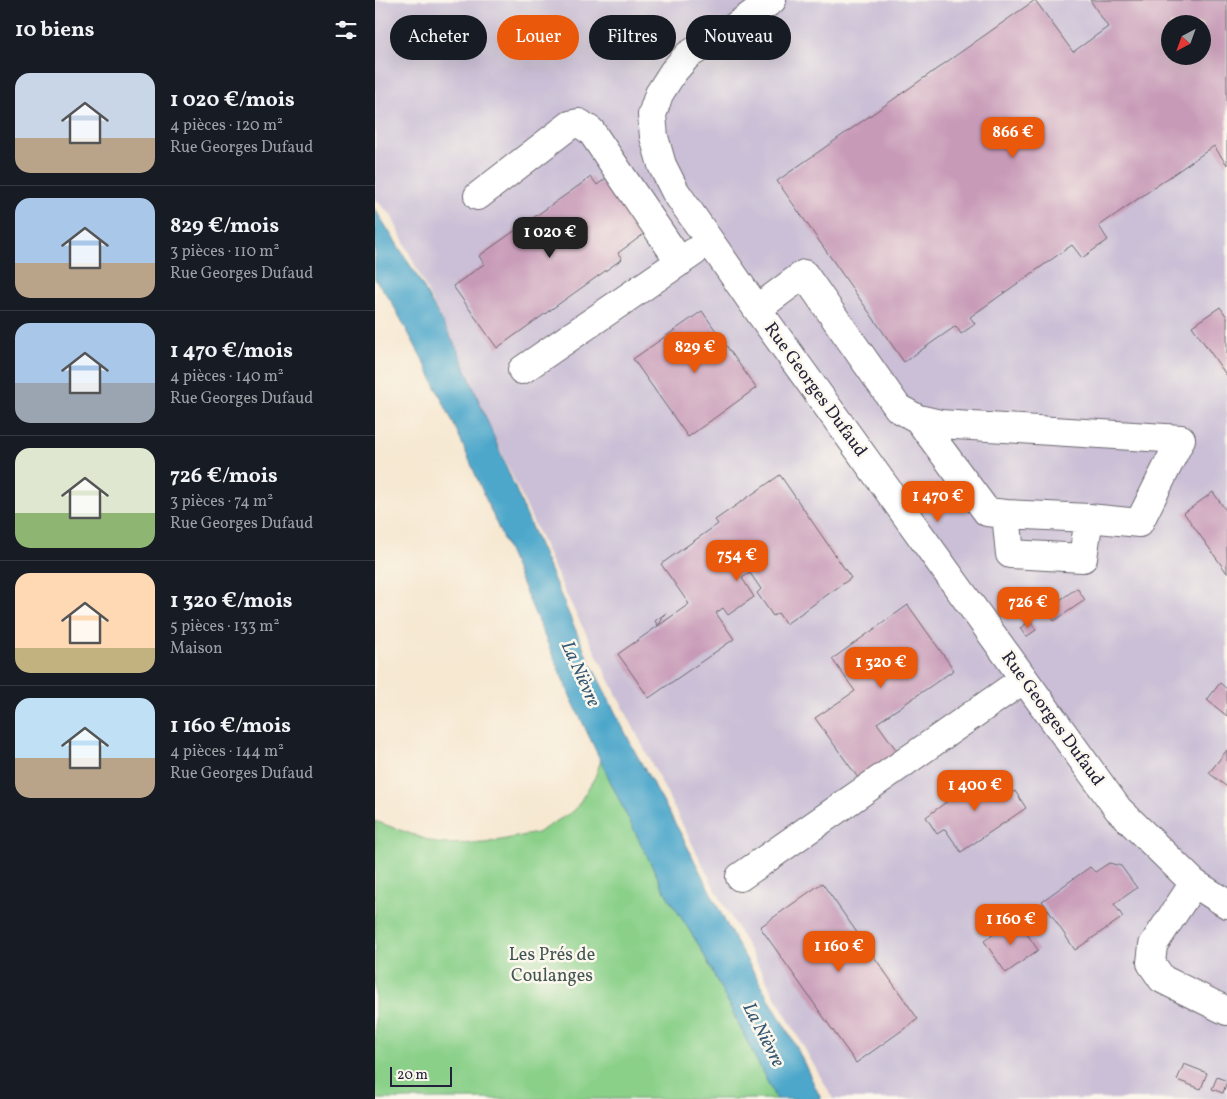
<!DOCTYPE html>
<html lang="fr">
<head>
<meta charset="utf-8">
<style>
  body { margin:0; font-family:Vollkorn,serif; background:#242831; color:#f1f3f6; height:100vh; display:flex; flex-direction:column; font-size:19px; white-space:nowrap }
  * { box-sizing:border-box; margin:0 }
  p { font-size:16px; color:#9ea1a6 }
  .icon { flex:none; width:28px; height:28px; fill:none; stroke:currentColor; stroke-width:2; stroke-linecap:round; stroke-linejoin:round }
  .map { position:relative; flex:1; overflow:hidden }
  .sheet { display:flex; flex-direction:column; background:#171b24; width:375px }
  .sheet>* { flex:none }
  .guide { position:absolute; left:15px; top:15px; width:475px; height:45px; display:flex; gap:10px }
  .needle { width:32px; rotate:221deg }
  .fabs { position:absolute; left:786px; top:15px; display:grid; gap:10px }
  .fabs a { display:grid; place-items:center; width:50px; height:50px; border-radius:50%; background:#171b24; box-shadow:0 5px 20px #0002; font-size:25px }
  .scale { position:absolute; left:15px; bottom:12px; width:62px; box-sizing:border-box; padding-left:5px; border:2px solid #22223b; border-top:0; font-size:14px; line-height:18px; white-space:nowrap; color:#22223b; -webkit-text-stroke:4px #fbf7ec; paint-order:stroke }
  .price { position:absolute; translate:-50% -42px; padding:0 11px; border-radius:10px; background:#ea580c; color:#fff; font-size:16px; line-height:32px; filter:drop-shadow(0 1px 2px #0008) }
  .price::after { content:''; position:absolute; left:50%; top:30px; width:15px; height:11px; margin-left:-8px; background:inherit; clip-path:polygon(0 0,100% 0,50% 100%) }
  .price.active { background:#222; color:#fff }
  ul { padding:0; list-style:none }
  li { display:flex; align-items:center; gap:15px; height:125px; padding:0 15px }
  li+li { border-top:1px solid #363941 }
  li span { display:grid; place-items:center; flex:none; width:140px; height:100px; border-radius:15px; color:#555 }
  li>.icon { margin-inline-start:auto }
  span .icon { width:60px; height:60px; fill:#fffc; stroke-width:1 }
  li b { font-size:21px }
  h2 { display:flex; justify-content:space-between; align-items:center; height:60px; padding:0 15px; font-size:21px }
  .pill { padding:0 18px; border-radius:22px; background:#171b24; box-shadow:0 5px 20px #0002; font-size:18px; line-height:45px }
  .pill.active { background:#ea580c; color:#fff }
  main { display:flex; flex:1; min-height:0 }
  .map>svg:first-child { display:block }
  .industrial { fill:#cabfd6; fill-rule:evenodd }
  .green { fill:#8ad089; stroke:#567962 }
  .water { fill:#4ea7cb; stroke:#386483 }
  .building { fill:#c79ab7; fill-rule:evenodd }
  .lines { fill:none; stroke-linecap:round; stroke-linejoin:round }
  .minor-casing { stroke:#6c6770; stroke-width:30 }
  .minor { stroke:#fff; stroke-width:28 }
  .labels { text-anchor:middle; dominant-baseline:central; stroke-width:5; stroke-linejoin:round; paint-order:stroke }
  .street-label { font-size:18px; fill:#22223b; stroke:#fbf7ec }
  .park-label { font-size:18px; fill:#415652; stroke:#fbf7ec }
  .water-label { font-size:19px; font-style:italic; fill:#345775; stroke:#fbf7ec }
</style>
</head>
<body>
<main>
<section class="sheet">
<h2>10 biens<svg class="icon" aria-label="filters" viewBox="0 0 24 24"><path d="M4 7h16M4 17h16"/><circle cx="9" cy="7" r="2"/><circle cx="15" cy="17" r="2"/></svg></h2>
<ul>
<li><span style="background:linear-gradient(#c9d6e8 65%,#b9a48a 0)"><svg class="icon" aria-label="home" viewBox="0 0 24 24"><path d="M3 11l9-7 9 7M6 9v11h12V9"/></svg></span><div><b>1 020 €/mois</b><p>4 pièces · 120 m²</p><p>Rue Georges Dufaud</p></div></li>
<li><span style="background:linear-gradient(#a9c7e8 65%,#b9a48a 0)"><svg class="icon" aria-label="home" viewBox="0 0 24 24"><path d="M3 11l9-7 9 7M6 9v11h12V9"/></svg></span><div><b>829 €/mois</b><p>3 pièces · 110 m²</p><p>Rue Georges Dufaud</p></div></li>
<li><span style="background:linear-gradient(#a9c7e8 60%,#9aa5b1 0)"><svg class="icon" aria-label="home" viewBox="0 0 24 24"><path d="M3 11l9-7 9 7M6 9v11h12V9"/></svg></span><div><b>1 470 €/mois</b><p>4 pièces · 140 m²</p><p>Rue Georges Dufaud</p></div></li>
<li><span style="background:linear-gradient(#dfe7d0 65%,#8fb573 0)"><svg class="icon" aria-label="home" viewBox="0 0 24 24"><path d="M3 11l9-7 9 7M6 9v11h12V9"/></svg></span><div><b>726 €/mois</b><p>3 pièces · 74 m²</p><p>Rue Georges Dufaud</p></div></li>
<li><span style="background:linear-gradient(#ffd9b3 75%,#c2b280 0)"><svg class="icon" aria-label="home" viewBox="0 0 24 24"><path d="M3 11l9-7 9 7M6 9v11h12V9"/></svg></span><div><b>1 320 €/mois</b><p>5 pièces · 133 m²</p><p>Maison</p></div></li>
<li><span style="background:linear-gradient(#bfe0f5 60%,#b9a48a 0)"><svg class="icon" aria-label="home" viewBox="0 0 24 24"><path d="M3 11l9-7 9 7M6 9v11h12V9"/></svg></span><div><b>1 160 €/mois</b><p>4 pièces · 144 m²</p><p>Rue Georges Dufaud</p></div></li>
</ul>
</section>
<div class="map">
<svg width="852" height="1099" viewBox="0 0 852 1099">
  <rect width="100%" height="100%" fill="#fbf7ec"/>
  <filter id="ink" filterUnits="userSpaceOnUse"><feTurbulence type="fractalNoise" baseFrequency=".02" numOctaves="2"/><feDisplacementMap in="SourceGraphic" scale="10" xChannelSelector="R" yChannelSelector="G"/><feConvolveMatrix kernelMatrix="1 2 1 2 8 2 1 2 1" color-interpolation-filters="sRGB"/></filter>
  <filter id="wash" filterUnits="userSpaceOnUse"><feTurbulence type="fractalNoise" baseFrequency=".0096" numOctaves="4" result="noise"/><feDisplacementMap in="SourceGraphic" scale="20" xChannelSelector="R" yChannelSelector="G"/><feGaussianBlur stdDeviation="1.12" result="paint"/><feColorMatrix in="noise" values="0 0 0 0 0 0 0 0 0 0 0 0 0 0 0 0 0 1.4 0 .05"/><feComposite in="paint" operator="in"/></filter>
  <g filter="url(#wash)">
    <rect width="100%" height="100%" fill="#f6e8d1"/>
    <path class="industrial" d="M0,0H852V1099H458L339,887L190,592L71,330L16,215L0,199ZM795,24H828V56H795Z"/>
    <path class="green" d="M226,760L290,892L325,947L401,1099H0V821L64,844L110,843L162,833L200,810L220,777Z"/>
    <path class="water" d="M0,209L42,276L84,353L158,531L211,654L259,750L306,834L355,931L421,1046L446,1099H401L325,947L290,892L246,804L196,698L81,429L50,364L16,301L0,279Z"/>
    <g id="blocks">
      <path class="building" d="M660,0L698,52L733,27L715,0H852V165L839,146L724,226L733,240L707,258L697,245L595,317L600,324L586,334L581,326L529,362L402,181ZM795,24H828V56H795Z
        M234,176L273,231L243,253L247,259L122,348L78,286L109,264L104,256L216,177L222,185Z
        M845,307L852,317V376L817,326Z
        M327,311L381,388L313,437L258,359Z
        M405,475L476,578L411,624L403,613L398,616L382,593L386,589L375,573L367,578L379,597L353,615L348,608L341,613L359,639L274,698L243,654L283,626L280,621L291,613L283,626L314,604L286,564L343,524L340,520Z
        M838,492L852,512V573L809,513Z
        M702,588L710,600L679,621L671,610Z
        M533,605L579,670L502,723L525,755L486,782L440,718L480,691L457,659Z
        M655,621L661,630L651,637L645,628Z
        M845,683L852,689V716L832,700Z
        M852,750V787L834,773Z
        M615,773L633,796L640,791L651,808L586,852L570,829L562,834L551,817L574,800L569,793L585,781L597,797L604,792L599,784Z
        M734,863L746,866L762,888L739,904L748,917L700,950L667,901L715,867L720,872Z
        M447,883L543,1019L481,1063L385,927Z
        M641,918L663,950L631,973L609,941Z
        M809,1064L832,1073L826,1089L802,1080Z
        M842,1077L852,1081L848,1093L837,1089Z"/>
    </g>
  </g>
  <g filter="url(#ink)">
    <use href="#blocks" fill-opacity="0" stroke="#6c6770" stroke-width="1"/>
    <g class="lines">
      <g class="minor-casing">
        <path id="minor" d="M397,0L361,26L313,55L298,72L284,94L277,115L279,137L287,165L300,191L382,309L743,809L819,883L852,904
          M103,196L195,125L204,123L216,131L305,262
          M382,309L429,274L523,408L543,419L565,424L806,439L764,523L714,518L708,558L635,554L631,514L612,512L543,419
          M147,370L319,252
          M631,514L714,518
          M365,877L649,679
          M819,883L778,945L776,963L787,979L852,1011"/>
      </g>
      <use href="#minor" class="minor"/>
    </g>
  </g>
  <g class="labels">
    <g class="street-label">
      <text transform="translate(440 390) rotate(54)">Rue Georges Dufaud</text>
      <text transform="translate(677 719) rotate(54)">Rue Georges Dufaud</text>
    </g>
    <g class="park-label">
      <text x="177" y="955">Les Prés de<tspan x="177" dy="21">Coulanges</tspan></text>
    </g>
    <g class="water-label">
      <text transform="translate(205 674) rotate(66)">La Nièvre</text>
      <text transform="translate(388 1035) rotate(63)">La Nièvre</text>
    </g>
  </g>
</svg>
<div class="fabs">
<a><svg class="needle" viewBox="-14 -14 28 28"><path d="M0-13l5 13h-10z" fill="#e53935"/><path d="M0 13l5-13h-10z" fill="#9ea1a6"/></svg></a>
</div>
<div class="scale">20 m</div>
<b class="price" style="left:638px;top:159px">866 €</b>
<b class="price active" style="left:175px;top:259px">1 020 €</b>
<b class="price" style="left:320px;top:374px">829 €</b>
<b class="price" style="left:563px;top:523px">1 470 €</b>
<b class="price" style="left:362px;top:582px">754 €</b>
<b class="price" style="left:653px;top:629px">726 €</b>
<b class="price" style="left:506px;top:689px">1 320 €</b>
<b class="price" style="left:600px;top:812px">1 400 €</b>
<b class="price" style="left:636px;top:946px">1 160 €</b>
<b class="price" style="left:464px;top:973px">1 160 €</b>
<div class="guide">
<a class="pill">Acheter</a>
<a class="pill active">Louer</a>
<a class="pill">Filtres</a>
<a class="pill">Nouveau</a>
</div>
</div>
</main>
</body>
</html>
